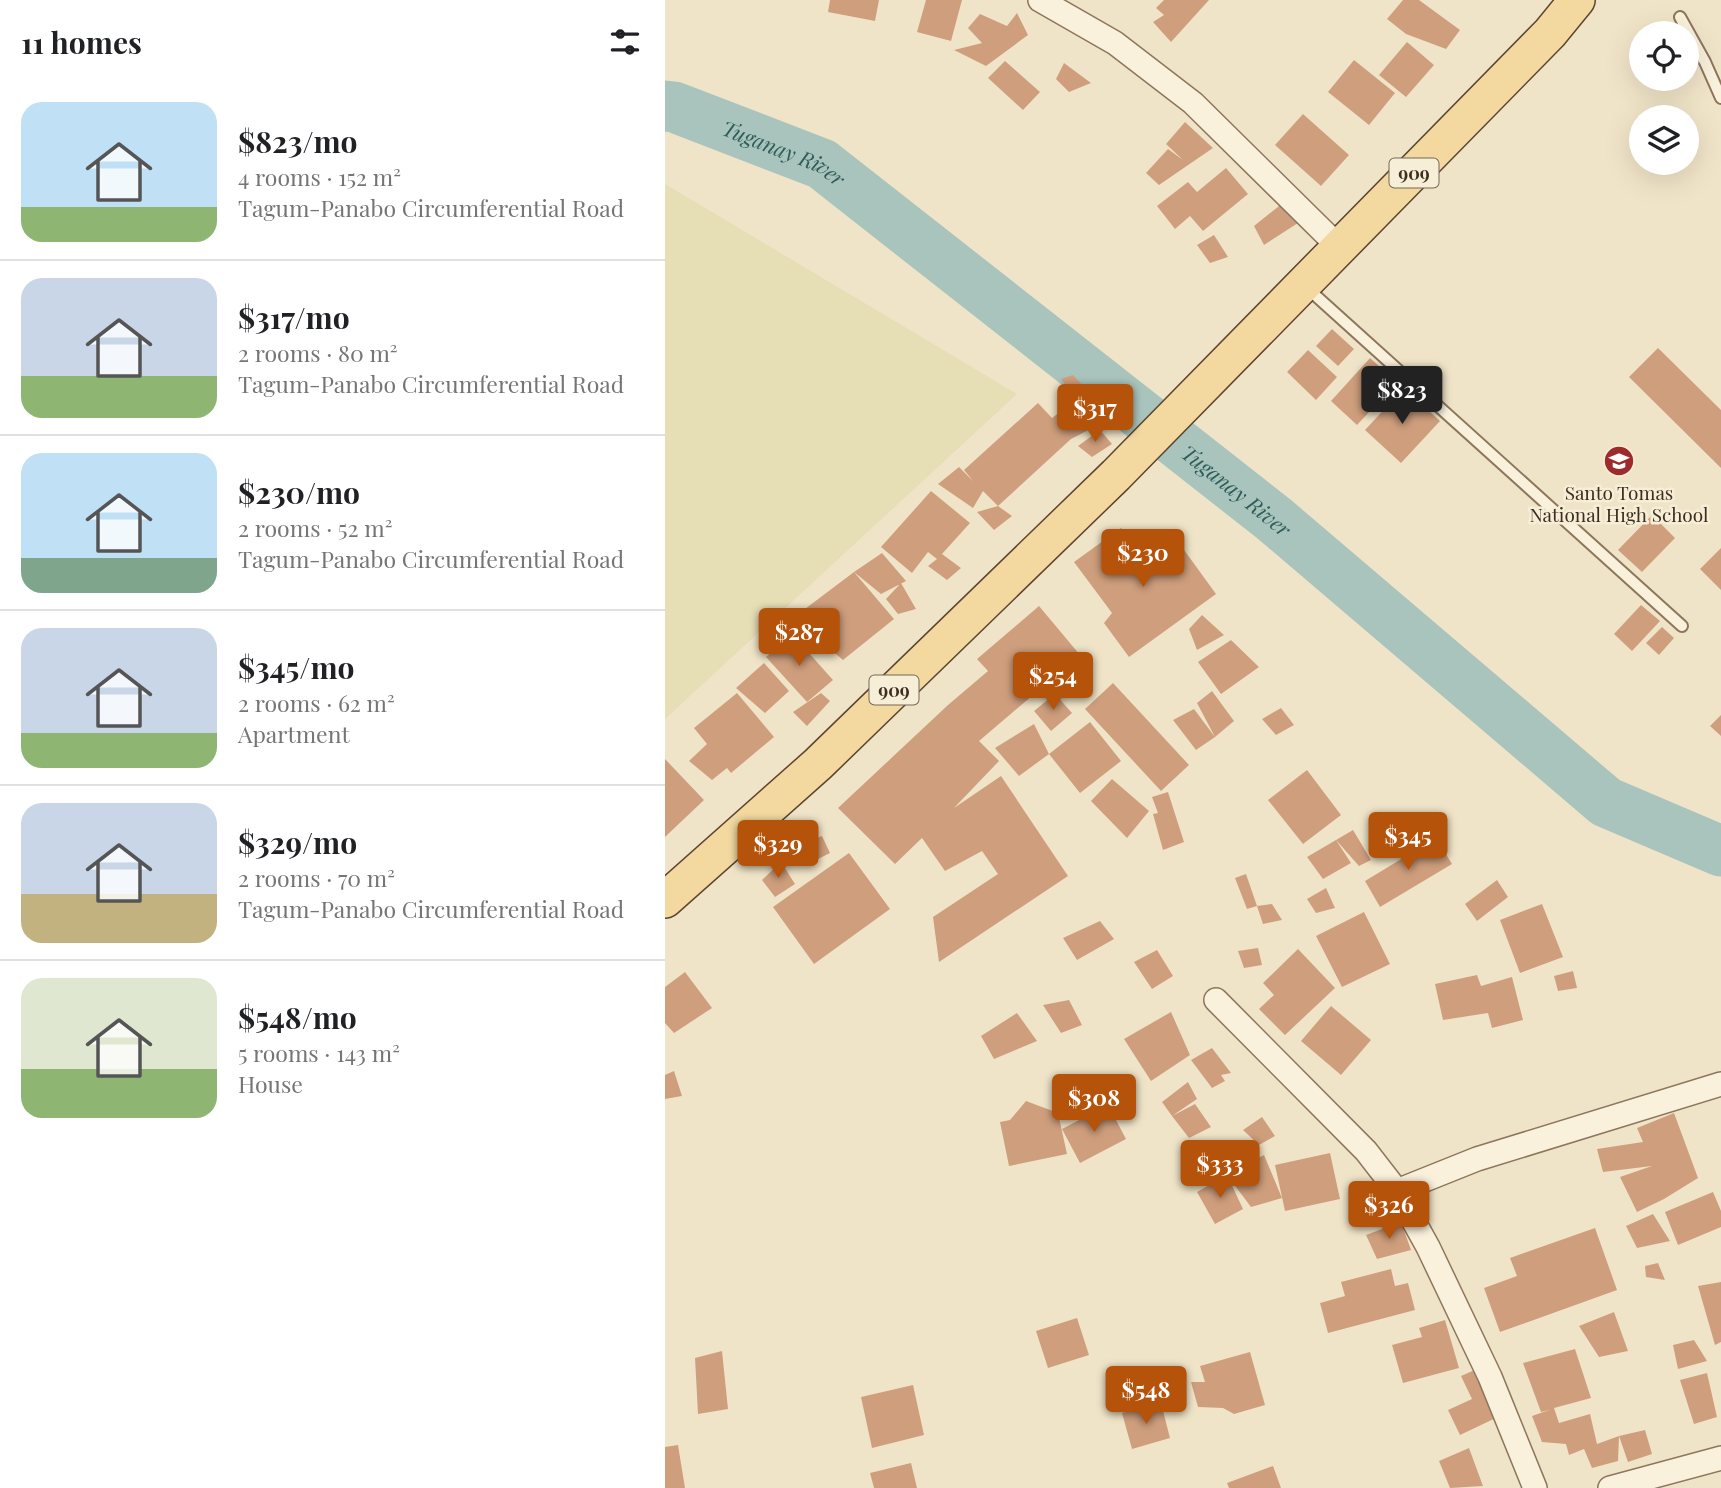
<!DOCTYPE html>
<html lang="en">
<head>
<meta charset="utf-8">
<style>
  body { margin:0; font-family:"Playfair Display",serif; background:#f2f2f2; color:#202124; height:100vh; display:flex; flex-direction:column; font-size:26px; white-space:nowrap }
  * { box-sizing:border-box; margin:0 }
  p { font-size:23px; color:#757577 }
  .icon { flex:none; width:38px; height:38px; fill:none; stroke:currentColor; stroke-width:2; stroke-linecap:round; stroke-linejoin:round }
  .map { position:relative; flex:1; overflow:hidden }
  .details { display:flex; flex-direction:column; background:#fff; width:665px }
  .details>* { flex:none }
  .tools { position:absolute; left:964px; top:21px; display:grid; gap:14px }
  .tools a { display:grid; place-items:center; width:70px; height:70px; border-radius:50%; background:#fff; box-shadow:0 7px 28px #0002; font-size:35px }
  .price { position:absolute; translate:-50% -60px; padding:0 16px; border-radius:7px; background:#b45309; color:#fff; font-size:23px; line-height:46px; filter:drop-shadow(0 2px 4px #0008) }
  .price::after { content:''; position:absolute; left:50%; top:42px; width:21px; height:16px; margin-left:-10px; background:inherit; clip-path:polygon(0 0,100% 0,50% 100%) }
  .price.current { background:#222; color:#fff }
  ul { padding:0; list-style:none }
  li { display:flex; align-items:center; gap:21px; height:175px; padding:0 21px }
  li+li { border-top:2px solid #e0e0e0 }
  li span { display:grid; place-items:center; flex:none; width:196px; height:140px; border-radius:21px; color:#555 }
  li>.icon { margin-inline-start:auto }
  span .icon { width:84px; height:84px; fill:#fffc; stroke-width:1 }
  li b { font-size:30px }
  h2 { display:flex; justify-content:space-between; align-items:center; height:84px; padding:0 21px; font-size:30px }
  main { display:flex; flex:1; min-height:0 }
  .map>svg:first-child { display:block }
  .farmland { fill:#e6deb5 }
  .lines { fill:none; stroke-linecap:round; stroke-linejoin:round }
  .river { stroke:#a9c4bc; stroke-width:51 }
  .building { fill:#cf9f7d }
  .service-casing { stroke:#8d765c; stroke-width:14 }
  .minor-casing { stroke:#8d765c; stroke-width:26 }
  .primary-casing { stroke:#5b4430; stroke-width:38 }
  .service { stroke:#faf1dc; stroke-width:10 }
  .minor { stroke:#faf1dc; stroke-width:23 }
  .primary { stroke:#f3d9a0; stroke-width:35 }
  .labels { text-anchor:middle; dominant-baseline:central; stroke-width:5; stroke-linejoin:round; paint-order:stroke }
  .shield { fill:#f7eed8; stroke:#756857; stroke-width:2 }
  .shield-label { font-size:18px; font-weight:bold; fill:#3d2e20 }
  .poi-label { font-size:19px; fill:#3d2e20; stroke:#f7eed8 }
  .water-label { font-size:21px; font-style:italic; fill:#2f5d5a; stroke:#f7eed8 }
</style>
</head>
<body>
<main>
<section class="details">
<h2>11 homes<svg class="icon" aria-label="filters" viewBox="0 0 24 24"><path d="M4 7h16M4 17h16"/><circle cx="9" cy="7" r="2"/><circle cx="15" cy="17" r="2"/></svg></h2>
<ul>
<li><span style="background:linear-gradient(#bfe0f5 75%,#8fb573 0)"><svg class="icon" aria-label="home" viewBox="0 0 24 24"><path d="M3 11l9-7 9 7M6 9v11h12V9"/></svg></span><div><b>$823/mo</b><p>4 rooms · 152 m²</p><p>Tagum-Panabo Circumferential Road</p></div></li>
<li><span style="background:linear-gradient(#c9d6e8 70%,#8fb573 0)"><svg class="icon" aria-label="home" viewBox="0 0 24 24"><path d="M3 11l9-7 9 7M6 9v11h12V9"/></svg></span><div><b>$317/mo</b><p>2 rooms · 80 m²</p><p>Tagum-Panabo Circumferential Road</p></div></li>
<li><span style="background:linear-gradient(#bfe0f5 75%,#7fa58c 0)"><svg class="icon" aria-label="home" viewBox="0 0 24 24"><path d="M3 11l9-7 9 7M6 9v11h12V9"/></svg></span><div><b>$230/mo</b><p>2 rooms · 52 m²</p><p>Tagum-Panabo Circumferential Road</p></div></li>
<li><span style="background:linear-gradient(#c9d6e8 75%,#8fb573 0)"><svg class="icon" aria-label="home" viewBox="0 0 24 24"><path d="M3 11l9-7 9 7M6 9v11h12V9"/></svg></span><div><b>$345/mo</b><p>2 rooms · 62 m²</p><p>Apartment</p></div></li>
<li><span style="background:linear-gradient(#c9d6e8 65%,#c2b280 0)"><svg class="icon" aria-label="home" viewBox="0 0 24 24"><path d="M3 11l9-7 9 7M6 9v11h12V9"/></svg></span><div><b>$329/mo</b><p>2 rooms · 70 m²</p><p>Tagum-Panabo Circumferential Road</p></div></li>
<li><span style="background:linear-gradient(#dfe7d0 65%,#8fb573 0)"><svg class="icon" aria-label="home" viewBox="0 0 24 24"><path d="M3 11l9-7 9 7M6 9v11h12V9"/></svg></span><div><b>$548/mo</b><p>5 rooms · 143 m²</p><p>House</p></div></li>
</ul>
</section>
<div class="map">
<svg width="1056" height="1488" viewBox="0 0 1056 1488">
  <rect width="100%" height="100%" fill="#f0e4c8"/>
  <path class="farmland" d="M0,184L352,394L0,719Z"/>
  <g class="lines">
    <path class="river" id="s1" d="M0,106L9,107L157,164L609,519L941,802L1056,851"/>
  </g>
  <path class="building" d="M165,0H214L210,21L163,12Z
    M261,0H297L286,41L252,32Z
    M499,0H544L506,42L488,22L499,15L491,8Z
    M738,0H754L795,30L781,49L741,34L722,19Z
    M352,13L363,35L321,66L289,50L317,43L303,28L315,14L342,26Z
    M742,42L769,65L741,97L714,75Z
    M689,60L730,93L704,125L663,92Z
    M340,61L375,92L358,110L323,78Z
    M399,63L426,83L404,92L391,79Z
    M638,114L684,155L656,186L610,145Z
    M520,122L548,148L494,185L481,173L503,149L518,160L501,144Z
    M561,168L583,194L538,231L525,216L510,229L492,206L523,182L532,192Z
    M619,202L633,223L599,245L589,226Z
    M549,235L563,257L545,263L532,245Z
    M667,329L689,349L673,366L651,346Z
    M993,348L1056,410V468L964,377Z
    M643,350L672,377L651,400L622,372Z
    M705,358L732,382L692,425L666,401Z
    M408,375L420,388L408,395L396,379Z
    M739,388L775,421L736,463L700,430Z
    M408,402L431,426L406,439L333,506L318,491L308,508L273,484L294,467L308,481L299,470L373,403L387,418Z
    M435,430L447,444L427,457L413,446Z
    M266,491L305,523L277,554L296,568L282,580L263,566L272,559L263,552L247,573L216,547Z
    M333,506L347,516L329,530L312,512Z
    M987,515L1010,538L977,572L953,550Z
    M456,528L484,565L514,543L551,594L464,657L439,623L447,613L409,562Z
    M1056,548V590L1035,569Z
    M217,553L241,581L216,594L189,572L229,619L178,660L128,618L189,572Z
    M236,583L251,609L233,614L221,599Z
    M976,605L995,621L967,651L949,634Z
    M374,606L415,655L314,741L334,761L289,808L336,776L403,876L274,962L268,917L333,874L317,851L280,871L257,838L230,864L173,808L283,705L323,671L312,659Z
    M537,615L559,635L532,650L524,629Z
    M997,627L1009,638L994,655L981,643Z
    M127,634L168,680L142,702L101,657Z
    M566,640L594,667L556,694L533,662Z
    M99,663L124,691L100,713L71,688Z
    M448,683L524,765L496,791L420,709Z
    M547,691L569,721L550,737L532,703Z
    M72,693L109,737L66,773L62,768L47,780L24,761L42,744L29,728Z
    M156,693L165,701L142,726L128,712Z
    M390,694L407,713L386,731L369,711Z
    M616,708L629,725L611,735L597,719Z
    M529,709L550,737L531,750L508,720Z
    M1056,715V736L1045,726Z
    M425,722L456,761L415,793L384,754L354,776L330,748L369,724L384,754Z
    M0,759L39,800L0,837Z
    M642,770L676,815L638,844L603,800Z
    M447,779L484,811L462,838L426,801Z
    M503,792L519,842L498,850L488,814L493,813L487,797Z
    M688,830L706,860L694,866L671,840L686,863L658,879L642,857L671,840Z
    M157,836L165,853L151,860L142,842Z
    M771,838L787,864L715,907L700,881Z
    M184,853L225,909L149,964L108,907Z
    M116,862L130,884L110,897L97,880Z
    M581,874L592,906L607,904L617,920L598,924L592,906L582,909L570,878Z
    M832,880L843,897L812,921L800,904Z
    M661,888L670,908L651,913L642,899Z
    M877,904L898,957L855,973L835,920Z
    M699,912L725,964L677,987L651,936Z
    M435,921L449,939L412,960L398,938Z
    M593,948L597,965L579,968L573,951Z
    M633,949L670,988L620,1035L594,1009L609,995L598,983Z
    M492,950L508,976L487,989L469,962Z
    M908,971L912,988L893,991L889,976Z
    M20,972L47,1008L9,1033L0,1023V987Z
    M812,975L816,986L847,977L858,1020L827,1028L823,1013L778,1020L770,984Z
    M404,1000L417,1025L396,1033L378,1005Z
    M666,1006L706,1040L676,1075L636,1041Z
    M506,1012L525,1055L486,1081L459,1039Z
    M352,1013L372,1041L329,1059L316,1036Z
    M547,1048L566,1073L556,1075L560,1081L547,1088L526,1060Z
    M9,1071L17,1096L0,1099V1075Z
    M523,1082L532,1099L507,1116L497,1102Z
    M361,1101L393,1113L402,1154L344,1166L335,1122L345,1120Z
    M530,1104L546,1127L524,1138L507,1116Z
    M443,1105L461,1139L415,1163L397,1129Z
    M1009,1113L1033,1178L999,1199L972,1212L955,1177L987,1166L938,1172L932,1149L978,1142L972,1128Z
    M597,1117L610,1136L594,1145L578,1130Z
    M665,1153L675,1199L620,1211L610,1165Z
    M599,1155L617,1198L586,1207L562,1175Z
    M562,1175L578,1209L550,1224L532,1192Z
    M1048,1192L1056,1211V1227L1013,1245L1000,1212Z
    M988,1214L1005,1241L972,1248L961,1226Z
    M736,1222L746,1250L712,1259L701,1235Z
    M930,1228L952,1290L835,1332L819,1288L852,1276L845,1258Z
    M993,1263L1000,1280L981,1277L980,1266Z
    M726,1269L730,1286L743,1283L750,1310L663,1333L655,1303L680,1296L676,1282Z
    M1056,1282V1342L1050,1345L1033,1286Z
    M949,1312L963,1351L934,1357L914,1326Z
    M412,1318L424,1355L383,1368L371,1331Z
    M780,1320L794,1368L738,1383L727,1345L757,1337L754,1328Z
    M1029,1340L1042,1361L1013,1369L1008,1345Z
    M910,1349L926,1398L889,1408L894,1423L925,1414L932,1444L954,1436L953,1461L927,1468L919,1449L904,1455L901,1444L877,1442L867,1416L884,1410L876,1412L858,1363Z
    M57,1351L63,1409L33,1414L30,1358Z
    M585,1352L600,1405L569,1414L558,1408L533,1407L526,1382H540L535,1366Z
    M812,1369L835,1416L795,1435L783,1410L807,1399L796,1376Z
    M1042,1373L1052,1417L1029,1424L1015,1380Z
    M248,1385L259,1435L207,1448L196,1397Z
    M496,1403L505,1438L467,1449L457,1413Z
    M980,1430L987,1454L963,1462L954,1436Z
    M13,1445L20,1488H0V1447Z
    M804,1448L818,1486L785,1488L774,1461Z
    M246,1463L252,1488H209L205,1473Z
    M608,1466L616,1488H564L562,1483Z"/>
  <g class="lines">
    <g class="service-casing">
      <path id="service" d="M1015,17L1040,62L1056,98
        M641,287L1017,626"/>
    </g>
    <g class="minor-casing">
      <path id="minor" d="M375,0L450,43L528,103L675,248
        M551,1000L701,1151L732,1191L763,1247L825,1377L870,1488
        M732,1191L812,1159L1056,1084
        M945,1488L1056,1458"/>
    </g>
    <g class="primary-casing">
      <path id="primary" d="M0,900L153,764L451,475L885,33L912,0"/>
    </g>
    <use href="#service" class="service"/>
    <use href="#minor" class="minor"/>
    <use href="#primary" class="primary"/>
  </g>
  <defs>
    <g id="school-disc" transform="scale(1.575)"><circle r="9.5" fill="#9e2a2b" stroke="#f7eed8"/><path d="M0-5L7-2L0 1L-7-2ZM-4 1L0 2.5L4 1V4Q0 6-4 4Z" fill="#fff"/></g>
  </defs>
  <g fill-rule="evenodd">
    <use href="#school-disc" x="954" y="461"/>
  </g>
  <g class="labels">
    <g class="shield">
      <rect x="724.5" y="158.5" width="49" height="29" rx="5"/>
      <rect x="204.5" y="675.5" width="49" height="29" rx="5"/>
    </g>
    <g class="shield-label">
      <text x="749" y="173">909</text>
      <text x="229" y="690">909</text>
    </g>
    <g class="poi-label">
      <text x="954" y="492">Santo Tomas<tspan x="954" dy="22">National High School</tspan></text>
    </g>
    <g class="water-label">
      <text stroke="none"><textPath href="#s1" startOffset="128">Tuganay River</textPath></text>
      <text stroke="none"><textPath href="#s1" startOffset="695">Tuganay River</textPath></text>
    </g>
  </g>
</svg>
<div class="tools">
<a><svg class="icon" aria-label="locate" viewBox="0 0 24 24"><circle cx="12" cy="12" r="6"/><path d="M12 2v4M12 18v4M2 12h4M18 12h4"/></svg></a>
<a><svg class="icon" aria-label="layers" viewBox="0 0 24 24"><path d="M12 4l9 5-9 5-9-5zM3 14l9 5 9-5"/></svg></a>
</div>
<b class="price current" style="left:737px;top:426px">$823</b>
<b class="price" style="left:430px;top:444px">$317</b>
<b class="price" style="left:478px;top:589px">$230</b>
<b class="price" style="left:134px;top:668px">$287</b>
<b class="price" style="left:388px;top:712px">$254</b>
<b class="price" style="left:743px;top:872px">$345</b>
<b class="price" style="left:113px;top:880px">$329</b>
<b class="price" style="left:429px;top:1134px">$308</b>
<b class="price" style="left:555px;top:1200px">$333</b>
<b class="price" style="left:724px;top:1241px">$326</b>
<b class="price" style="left:481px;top:1426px">$548</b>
</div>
</main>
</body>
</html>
